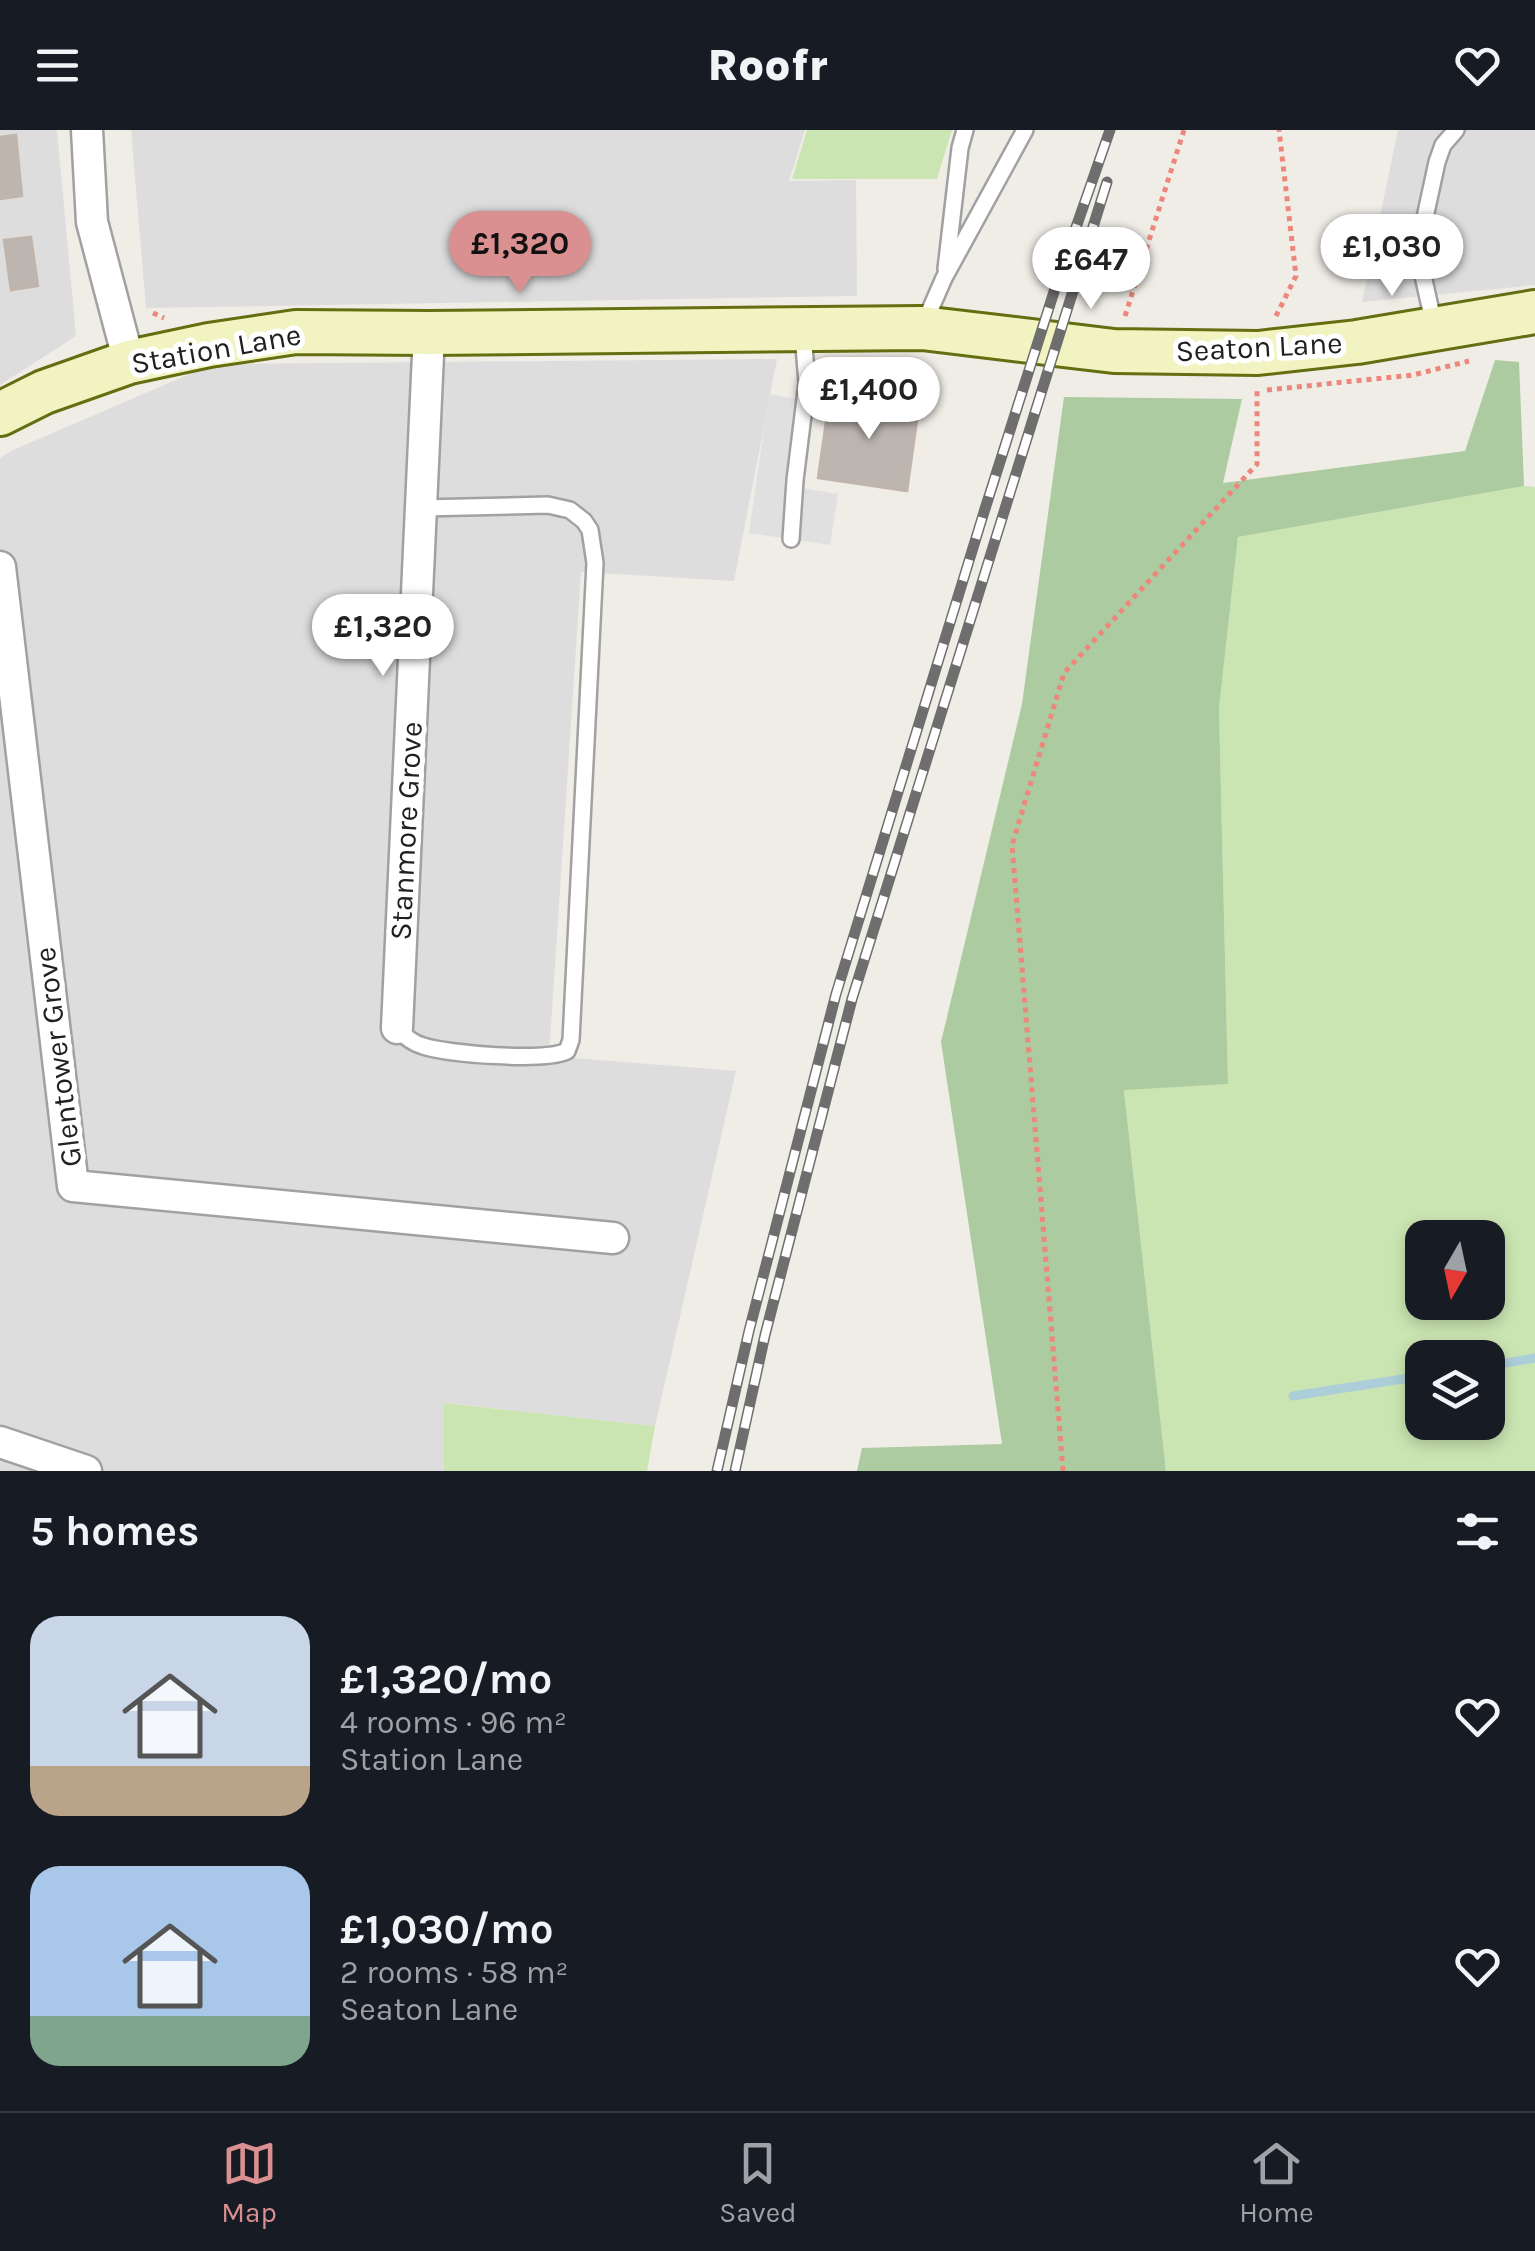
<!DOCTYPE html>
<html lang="en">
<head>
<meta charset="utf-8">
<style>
  body { margin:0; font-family:Karla,sans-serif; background:#20242c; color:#f1f3f6; height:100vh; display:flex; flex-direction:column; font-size:38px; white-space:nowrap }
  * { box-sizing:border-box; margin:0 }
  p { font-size:32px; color:#9ea1a6 }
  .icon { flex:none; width:55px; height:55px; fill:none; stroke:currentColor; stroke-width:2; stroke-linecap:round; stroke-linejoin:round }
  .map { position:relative; height:1341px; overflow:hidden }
  .sheet { display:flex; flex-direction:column; background:#171b24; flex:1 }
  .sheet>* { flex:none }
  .needle { width:65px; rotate:189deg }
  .buttons { position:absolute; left:1405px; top:1090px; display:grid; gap:20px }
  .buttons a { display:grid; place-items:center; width:100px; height:100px; border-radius:20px; background:#171b24; box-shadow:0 5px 15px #0003; font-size:50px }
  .price { position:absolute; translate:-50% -85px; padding:0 22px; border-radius:35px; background:#fff; color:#222; font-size:32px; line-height:65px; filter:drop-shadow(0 2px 5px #0008) }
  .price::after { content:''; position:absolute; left:50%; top:60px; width:30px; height:22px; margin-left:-15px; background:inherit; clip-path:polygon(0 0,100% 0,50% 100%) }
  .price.active { background:#da8f90; color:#111 }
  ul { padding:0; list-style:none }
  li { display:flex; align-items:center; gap:30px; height:250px; padding:0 30px }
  li span { display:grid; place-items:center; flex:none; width:280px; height:200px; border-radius:30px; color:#555 }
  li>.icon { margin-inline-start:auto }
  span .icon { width:120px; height:120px; fill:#fffc; stroke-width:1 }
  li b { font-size:42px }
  h2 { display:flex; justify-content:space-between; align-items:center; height:120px; padding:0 30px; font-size:42px }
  header { display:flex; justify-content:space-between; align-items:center; height:130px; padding:0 30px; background:#171b24; font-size:45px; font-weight:800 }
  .menu { display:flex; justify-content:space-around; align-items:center; height:140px; border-top:2px solid #363941; background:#171b24; font-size:28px; color:#9ea1a6 }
  .menu a { display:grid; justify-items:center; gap:5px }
  .menu .active { color:#da8f90 }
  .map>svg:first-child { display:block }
  .residential { fill:#dedddd }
  .grass { fill:#cbe5b2; fill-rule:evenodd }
  .forest { fill:#accba0 }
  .parking { fill:#e0e0e0 }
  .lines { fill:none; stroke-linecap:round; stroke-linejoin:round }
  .stream { stroke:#acced9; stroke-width:9 }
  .building { fill:#bdb6b0; stroke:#c0b4ab; stroke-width:2.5 }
  .lane-casing { stroke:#a1a1a1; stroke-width:20 }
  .street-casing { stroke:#a1a1a1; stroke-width:35 }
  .secondary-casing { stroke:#646e10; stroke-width:48 }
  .path { stroke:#ed877b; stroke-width:5; stroke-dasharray:5 5; stroke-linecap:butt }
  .lane { stroke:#fff; stroke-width:15 }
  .street { stroke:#fff; stroke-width:30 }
  .secondary { stroke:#f1f4c1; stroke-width:42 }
  .rail-casing { stroke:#6e6e6e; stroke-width:11 }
  .rail { stroke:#fff; stroke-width:8; stroke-dasharray:22; stroke-linecap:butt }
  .labels { text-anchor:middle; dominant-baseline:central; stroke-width:10; stroke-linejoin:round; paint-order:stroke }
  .street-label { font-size:30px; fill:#202020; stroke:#fff }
</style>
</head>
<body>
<header><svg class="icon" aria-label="menu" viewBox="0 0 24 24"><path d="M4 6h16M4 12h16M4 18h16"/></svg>Roofr<svg class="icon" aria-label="heart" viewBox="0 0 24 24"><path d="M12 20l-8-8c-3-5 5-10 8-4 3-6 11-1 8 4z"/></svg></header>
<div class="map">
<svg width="1535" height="1341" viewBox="0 0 1535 1341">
  <rect width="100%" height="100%" fill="#f0ede7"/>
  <path class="residential" d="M0,0H57L76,206L0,255Z
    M131,0H805L789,51L856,50L857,166L146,178Z
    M1398,0H1535V155L1362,172Z
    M777,229L734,451L581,442L549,926L736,941L655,1296L445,1273L444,1341H0V328L13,320L213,234Z"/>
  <path class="grass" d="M807,0H952L937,49H792Z
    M1524,356L1535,357V1341H1166L1124,959L1228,954L1219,578L1238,407ZM1422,1108H1488V1172H1422ZM1422,1228H1488V1292H1422Z
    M444,1273L655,1296L647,1341H444Z"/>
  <path class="forest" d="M1495,230L1519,232L1524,356L1238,407L1219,578L1228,954L1124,960L1166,1341H857L862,1318L1002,1314L941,912L1022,574L1064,267L1242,269L1223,353L1465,321Z"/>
  <path class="parking" d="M769,264L797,269L784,355L838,364L830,415L749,403Z"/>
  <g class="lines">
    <path class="stream" d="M1488,1236L1535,1228
      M1293,1266L1422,1246"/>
  </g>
  <path class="building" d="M16,5L22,66L0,69V7Z
    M31,107L38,156L11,160L4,110Z
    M830,264L919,276L907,361L818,348Z"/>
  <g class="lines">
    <g class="lane-casing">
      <path id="lane" d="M946,139L960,18L965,0
        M1434,195L1422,141L1424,92L1437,32L1443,15L1456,0
        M923,196L944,148L1025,0
        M791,409L795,350L807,253L803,204
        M397,898C405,907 412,913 423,916C448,924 544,932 567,921L571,910L595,433L590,400L584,391L570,380L548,375L421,378"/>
    </g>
    <g class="street-casing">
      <path id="street" d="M87,0L92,92L129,232
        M0,437L73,1056L613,1108
        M397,898L429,203
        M0,1312L86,1341"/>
    </g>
    <g class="secondary-casing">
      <path id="secondary" d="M0,284L44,262L129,232L209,215L296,202L429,203L922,198L1114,221L1258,223L1357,212L1535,182"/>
    </g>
    <path class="path" d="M153,183L164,188
      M1125,186L1184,0
      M1276,186L1296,146L1279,0
      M1267,260L1413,245L1469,231
      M1063,1341L1012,715L1064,543L1257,334V261"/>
    <use href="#lane" class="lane"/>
    <use href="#street" class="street"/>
    <use href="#secondary" class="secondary"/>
    <g class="rail-casing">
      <path id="rail" d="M717,1341L749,1201L836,864L984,382L1059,146L1110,0
        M735,1341L765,1205L852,869L1107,52"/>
    </g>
    <use href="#rail" class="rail"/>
  </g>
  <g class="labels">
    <g class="street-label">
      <text transform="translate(1259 217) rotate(-3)">Seaton Lane</text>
      <text transform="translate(216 219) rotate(-10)">Station Lane</text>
      <text transform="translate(406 701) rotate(-87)">Stanmore Grove</text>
      <text transform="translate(58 927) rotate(-97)">Glentower Grove</text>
    </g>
  </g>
</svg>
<div class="buttons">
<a><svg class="needle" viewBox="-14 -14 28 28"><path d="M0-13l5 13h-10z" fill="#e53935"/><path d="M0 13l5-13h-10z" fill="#9ea1a6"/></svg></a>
<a><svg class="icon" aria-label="layers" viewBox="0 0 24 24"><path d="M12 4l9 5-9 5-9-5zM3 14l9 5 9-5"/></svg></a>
</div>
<b class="price active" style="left:520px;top:166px">£1,320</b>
<b class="price" style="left:1392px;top:169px">£1,030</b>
<b class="price" style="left:1091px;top:182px">£647</b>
<b class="price" style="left:869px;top:312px">£1,400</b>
<b class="price" style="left:383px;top:549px">£1,320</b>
</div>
<section class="sheet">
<h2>5 homes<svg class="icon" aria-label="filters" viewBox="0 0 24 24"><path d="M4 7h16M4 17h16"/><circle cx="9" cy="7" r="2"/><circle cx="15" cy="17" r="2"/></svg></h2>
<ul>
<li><span style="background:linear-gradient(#c9d6e8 75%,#b9a48a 0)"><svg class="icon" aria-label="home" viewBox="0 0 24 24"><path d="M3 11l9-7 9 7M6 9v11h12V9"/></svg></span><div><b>£1,320/mo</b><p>4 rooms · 96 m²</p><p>Station Lane</p></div><svg class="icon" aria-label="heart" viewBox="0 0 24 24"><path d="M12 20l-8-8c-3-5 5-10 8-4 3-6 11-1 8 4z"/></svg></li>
<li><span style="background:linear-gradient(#a9c7e8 75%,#7fa58c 0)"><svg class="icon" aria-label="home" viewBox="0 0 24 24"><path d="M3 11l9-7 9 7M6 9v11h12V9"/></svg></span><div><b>£1,030/mo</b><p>2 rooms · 58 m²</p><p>Seaton Lane</p></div><svg class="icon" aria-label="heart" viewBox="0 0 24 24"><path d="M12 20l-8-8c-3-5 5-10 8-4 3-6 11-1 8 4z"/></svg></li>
</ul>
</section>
<nav class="menu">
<a class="active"><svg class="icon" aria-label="map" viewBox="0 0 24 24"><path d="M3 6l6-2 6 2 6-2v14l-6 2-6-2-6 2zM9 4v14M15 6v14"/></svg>Map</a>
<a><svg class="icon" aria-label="saved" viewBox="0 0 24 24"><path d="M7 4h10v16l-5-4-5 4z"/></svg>Saved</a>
<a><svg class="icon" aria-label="home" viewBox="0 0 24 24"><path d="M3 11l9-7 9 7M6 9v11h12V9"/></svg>Home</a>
</nav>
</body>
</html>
